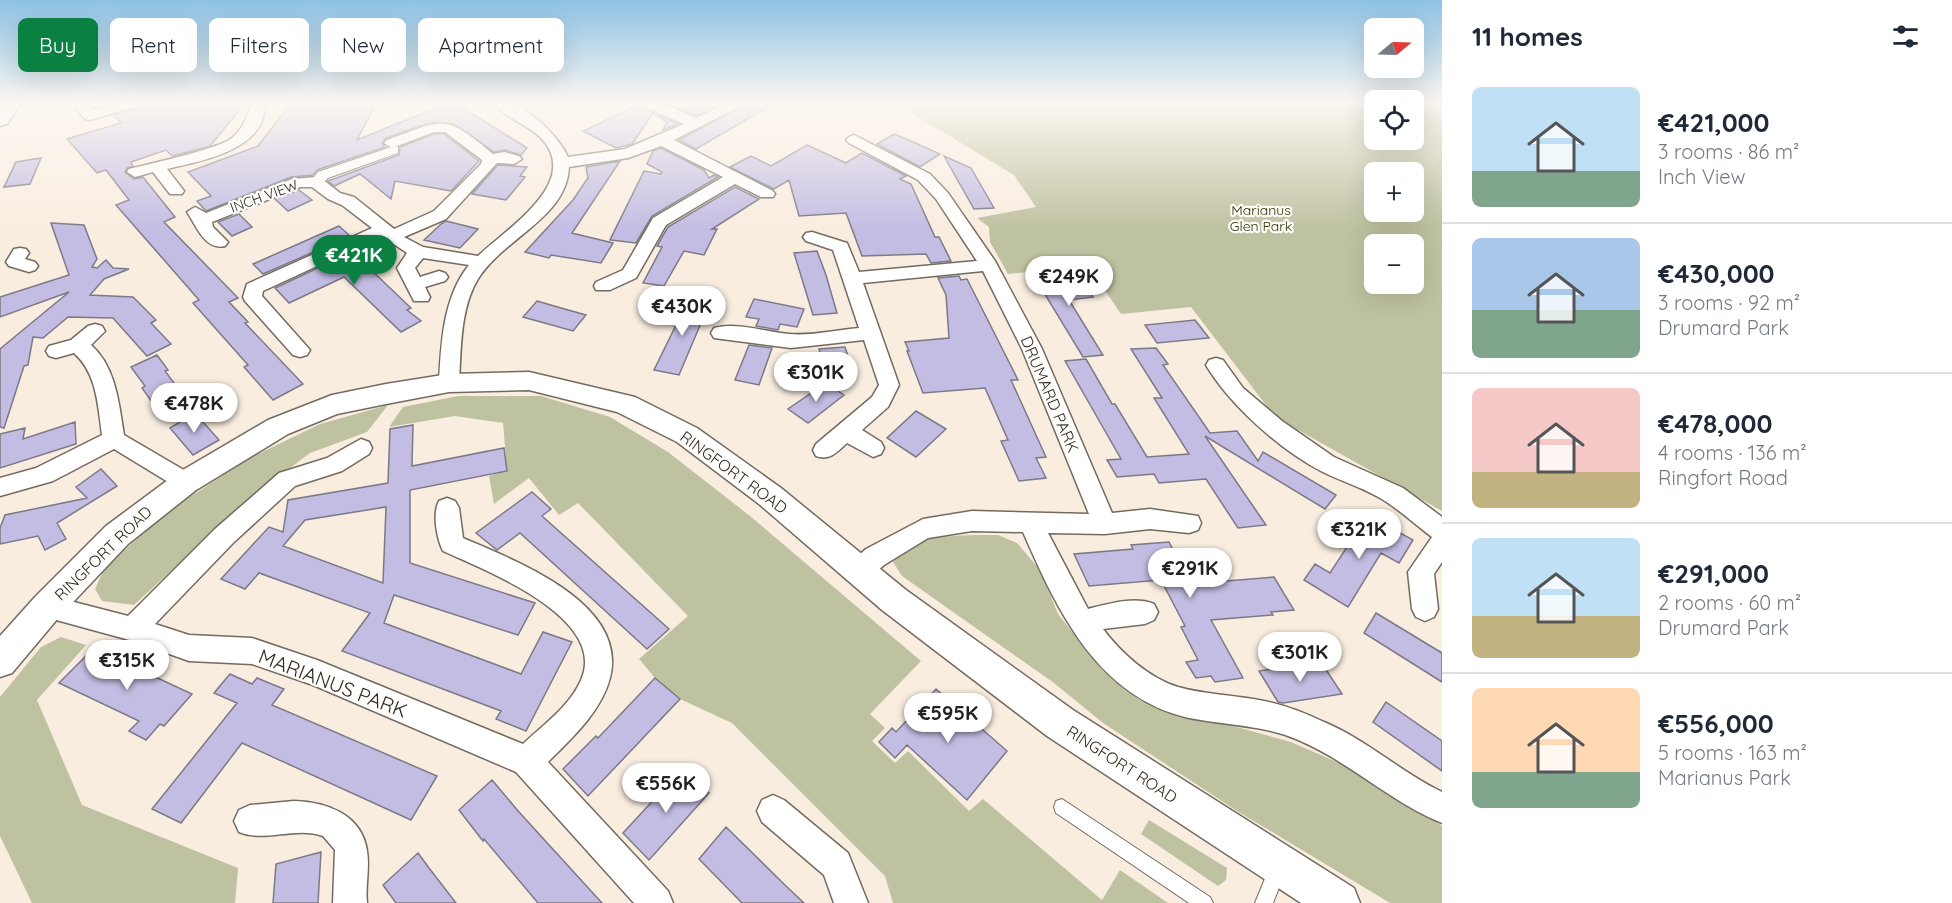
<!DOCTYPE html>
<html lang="en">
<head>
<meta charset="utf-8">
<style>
  body { margin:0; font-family:Quicksand,sans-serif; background:#f6f6f7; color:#1f2937; height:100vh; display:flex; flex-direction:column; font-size:22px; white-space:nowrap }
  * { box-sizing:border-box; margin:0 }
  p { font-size:20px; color:#747a83 }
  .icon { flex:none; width:33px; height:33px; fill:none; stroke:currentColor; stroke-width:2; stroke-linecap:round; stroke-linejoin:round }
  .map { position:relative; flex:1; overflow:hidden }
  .panel { display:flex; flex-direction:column; background:#fff; width:510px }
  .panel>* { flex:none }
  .banner { position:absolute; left:18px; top:18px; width:570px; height:54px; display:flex; gap:12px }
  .needle { width:39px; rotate:71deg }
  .controls { position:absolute; left:1364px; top:18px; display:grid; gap:12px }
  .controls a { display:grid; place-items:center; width:60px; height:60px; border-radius:9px; background:#fff; box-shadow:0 6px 24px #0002; font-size:30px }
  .price { position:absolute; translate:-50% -51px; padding:0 14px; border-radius:21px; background:#fff; color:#222; font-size:20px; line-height:39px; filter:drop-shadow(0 2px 3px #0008) }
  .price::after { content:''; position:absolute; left:50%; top:36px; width:18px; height:14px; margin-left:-9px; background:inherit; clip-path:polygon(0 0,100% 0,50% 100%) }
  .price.active { background:#0b8043; color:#fff }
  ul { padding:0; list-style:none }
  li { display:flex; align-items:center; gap:18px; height:150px; padding:0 30px }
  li+li { border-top:2px solid #e0e1e3 }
  li span { display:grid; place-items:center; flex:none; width:168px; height:120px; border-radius:9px; color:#555 }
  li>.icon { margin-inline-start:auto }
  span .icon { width:72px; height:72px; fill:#fffc; stroke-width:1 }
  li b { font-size:26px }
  h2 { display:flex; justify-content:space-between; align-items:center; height:72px; padding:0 30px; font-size:26px }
  .chip { padding:0 21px; border-radius:9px; background:#fff; box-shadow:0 6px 24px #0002; font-size:21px; line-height:54px }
  .chip.active { background:#0b8043; color:#fff }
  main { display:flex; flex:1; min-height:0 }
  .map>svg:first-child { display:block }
  .green { fill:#bfc2a1; fill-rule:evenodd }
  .building { fill:#c4bde3; stroke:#7c7987; stroke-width:1.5; fill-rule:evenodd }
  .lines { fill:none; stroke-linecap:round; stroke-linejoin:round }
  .service-casing { stroke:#746a5f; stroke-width:2 }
  .pedestrian-casing { stroke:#746a5f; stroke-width:2 }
  .minor-casing { stroke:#746a5f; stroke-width:3 }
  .tertiary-casing { stroke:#746a5f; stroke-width:3 }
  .service { fill:#fff; fill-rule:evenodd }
  .pedestrian { fill:#fff; fill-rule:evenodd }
  .minor { fill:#fff; fill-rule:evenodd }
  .tertiary { fill:#fff; fill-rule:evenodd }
  .labels { text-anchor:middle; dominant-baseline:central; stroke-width:4.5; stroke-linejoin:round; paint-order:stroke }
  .far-street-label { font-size:14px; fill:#2d2823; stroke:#fefcf9 }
  .far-park-label { font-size:14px; fill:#2f3100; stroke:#fefcf9 }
  .street-label { font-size:16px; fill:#2d2823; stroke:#fefcf9 }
  .near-street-label { font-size:20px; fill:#2d2823; stroke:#fefcf9 }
</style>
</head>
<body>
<main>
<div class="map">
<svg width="1442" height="903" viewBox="0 0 1442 903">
  <rect width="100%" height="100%" fill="#f9ede0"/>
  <path class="green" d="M895,103H1374V140H1413V103H1442V511L1275,417L1191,307L1121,314L1098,280L1070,268L1008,274L990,242L989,227L977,218L1036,207L1014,175ZM1374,172H1413V212H1374ZM1374,244H1413V284H1374Z
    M458,396H541L610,417L668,452L750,516L921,661L870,714L885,728L872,741L895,763L908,751L969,811L983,799L1102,900L1120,870L1168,903H893L885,876L732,723L680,699L655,678L639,659L688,616L578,503L559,515L529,478L494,504L489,476L507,470L503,423L455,416L389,427L403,407Z
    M388,405L367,432L310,453L248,500L134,605L102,601L95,589L105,567L171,509L248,459L320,424Z
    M974,535H998L1017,543L1040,570L1058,614L1103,671L1140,700L1291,742L1360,772L1442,826V903H1390L1237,811L1103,723L1054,683L902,576L893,562C915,534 941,537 974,535Z
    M61,637L86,645L37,700L82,805L238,868L235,903H32L0,836V697L41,647Z
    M1149,820L1227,868L1226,880L1218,886L1141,834Z"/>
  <path class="building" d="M141,103H245L210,146L172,156L166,150L131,162L133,166L127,168L125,172L134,179L143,177L175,217L164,222L238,298L229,302L248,322L245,323L303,384L273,400L244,367L248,365L193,303L199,300L116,205L129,200L106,170L97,173L67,139L121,123L113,115L138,108Z
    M291,103H376L357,140L448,103H455L527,148L521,155L505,150L494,152L454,124L432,122L386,138L382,143L385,147L317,170L313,175L291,177L206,211L197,201L211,196L188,172L258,146Z
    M635,103H640L643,108L678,124L663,130L667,122L653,113L632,144L616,148L583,131L639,105Z
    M667,103H723L696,116Z
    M748,103H775L696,149L679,140Z
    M434,134H444L479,161L451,191L395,181L391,199L360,174L334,186L328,181L399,155L400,147Z
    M894,134L904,138L940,154L920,167L877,144Z
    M807,145L846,163L862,153L906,176L900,179L911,184L935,237H939L951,261L931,263L926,254L862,256L846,213L799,216L789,180L774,189L730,167L751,156L771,166Z
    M661,148L704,170L709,178L714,175L718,177L652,216L636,243L610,240L644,171L661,174L662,172L647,164L653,151Z
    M944,156L971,168L994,208L974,209Z
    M41,158L30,184L4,187L16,162Z
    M620,161L572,233L613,243L601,263L551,255L549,258L525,252L573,200L588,178L586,167Z
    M498,165L527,167L520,176L525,177L506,200L472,194Z
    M735,187L759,199L712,229H717L704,255L684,251L664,286L643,283L662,247L657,246L668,227Z
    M299,190L312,200L288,211L275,199Z
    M239,214L252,227L232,236L218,222Z
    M446,221L478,229L460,248L424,240L441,224Z
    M51,223L84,225L97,259L92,267L97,268L106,260L113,268L129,269L104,279L90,295L133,297L156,320L151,323L171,344L147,356L113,318L68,317L43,338L33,337L28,365L24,366L4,428L0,427V349L69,292L0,317V297L69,275Z
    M339,226L350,236L263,274L253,264Z
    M363,247L378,261L367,266L411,308L407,310L421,321L401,332L344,277L289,303L275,288Z
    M817,251L826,275L837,313L813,315L794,253Z
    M1061,271L1065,278L1081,277L1093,297L1069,300L1103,355L1083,357L1032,273Z
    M959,276L961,280L967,279L1018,380H1011L1046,457L1036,458L1046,478L1019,481L1001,441L1008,440L985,388L923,393L907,351H909L905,342L949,338L946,295L938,278Z
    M754,299L804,309L797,327L780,324L778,330L756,326L759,319L746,317Z
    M686,300L709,304L679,375L654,370L677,323L673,322Z
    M537,301L561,308L586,315L573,331L523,317Z
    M1195,320L1209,338L1157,343L1145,325Z
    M749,345L772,348L759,385L735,380Z
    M845,347L853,372L827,375L819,349Z
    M1156,348L1168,364L1163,365L1210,433L1237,431L1258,461L1263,452L1336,495L1325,509L1205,436L1266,525L1238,528L1206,479L1159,483L1154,474L1117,477L1107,460L1121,459L1065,361L1086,359L1112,404H1115L1147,457L1189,454L1154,398H1162L1131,349Z
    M157,355L168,370L165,371L180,391L177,393L189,407L162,416L142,388L145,386L131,367Z
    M826,383L844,395L808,423L788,409Z
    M916,411L946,429L916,457L887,438Z
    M195,413L219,440L193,455L170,428Z
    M75,422L76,444L0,468V434L25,428L23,439Z
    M413,425L412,466L504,448L507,471L410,490V563L535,603L518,635L394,595L384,623L521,674L543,632L572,642L526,731L496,719L501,711L342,651L370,613L259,573L245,589L221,579L269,527L283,532L288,500L388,483L390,429ZM386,507L383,583L283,546L305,520Z
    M101,469L117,486L57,523L66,539L45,550L38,536L0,544V528L5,515L87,498L76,487Z
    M532,492L551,509L542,516L669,629L647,649L520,533L497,550L476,533Z
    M1368,515L1413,540L1399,563L1381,553L1348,607L1304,580L1315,564L1330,573Z
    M1169,542L1184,571L1194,570L1202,583L1274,577L1294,610L1271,612L1273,615L1211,620L1243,678L1215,682L1211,676L1196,678L1186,662L1198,660L1181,627L1185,626L1161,580L1089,586L1074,554L1133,549L1131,545Z
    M1376,613L1442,653V682L1364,633Z
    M93,649L149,674L192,694L164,726L160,724L146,740L129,731L139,721L59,683Z
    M1321,662L1342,694L1283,703L1278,702L1259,671Z
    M230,674L252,684L257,678L284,689L272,705L437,776L411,820L242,743L181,823L152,809L237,703L214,693Z
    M655,678L680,699L588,796L563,769L596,736L598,738Z
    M936,689L1007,751L967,800L907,745L895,758L879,742L892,728L896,732Z
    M1386,702L1442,741V771L1373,722Z
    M683,768L709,793L649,860L623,833Z
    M492,780L519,812L602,903H538L484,839L483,841L459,810Z
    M726,827L787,887L804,903H742L699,859Z
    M321,852L318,903H273L276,864Z
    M418,853L429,868L456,903H396L383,885Z"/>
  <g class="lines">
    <g class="service-casing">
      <path id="service" d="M1062,799L1210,897L1213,903H1189L1056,813L1054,807L1056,801Z
        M1277,861L1283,864L1286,870L1273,903H1255L1271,864Z"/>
    </g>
    <g class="pedestrian-casing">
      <path id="pedestrian" d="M394,146L398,147V153L328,178L321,185H311L310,182L318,172Z"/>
    </g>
    <g class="minor-casing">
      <path id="minor" d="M72,103H87L93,110L117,103H139L137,106L90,120L85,119Z
        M253,103H267C264,109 264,115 262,121C249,153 197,162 167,169L184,191L182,194H170L153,172L135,177L127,172L129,169C149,164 219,149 232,138C246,126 245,117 253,103Z
        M493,103C498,103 503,102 508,103C529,106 560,139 568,157L625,149L684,124L644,106L642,103H661L696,118L728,103H746L674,140L773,191L775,194L773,197H761L735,184L666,225L636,278L610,290H596L594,286L596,282L623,270L653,218L723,177L661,146L628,158L569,167C567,218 502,239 478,279C460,308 461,350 459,383L456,388L449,390L442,388L439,383C441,344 443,297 469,265L423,258L415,268L420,277L439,271L445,273L448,277L445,281L425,287L430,297L428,301H414L397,268L407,253L382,236L263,291L262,296L310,350L307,355L300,357L293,355L245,301L243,297L247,284L372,228L342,205L328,199L312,187H300L212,222L213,227L228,242L225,246C205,251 196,225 187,212L195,207L206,213L292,179L316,177L322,179L340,193L354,197L394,229L434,211L481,164L482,160L445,132H434L392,148L384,143L387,140C444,119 445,113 493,154L504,152L519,156L522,159L514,164L497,163L446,219L404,237L423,247L478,256C506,229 583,182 541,138C527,124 505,118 493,103Z
        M854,135L930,174L948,193L995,261L1042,349L1112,513L1150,509L1198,516L1201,523L1198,530L1189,533L1150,529L1105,534L1048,533L1088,609C1108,604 1134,596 1154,604L1158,612L1154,620L1145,624L1103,629C1121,653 1149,678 1178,687C1206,695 1236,695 1264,701C1285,705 1305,713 1324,722C1369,741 1400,772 1442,792V823C1390,802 1349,761 1296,739C1262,725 1225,725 1189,718C1097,697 1057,610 1023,532L972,531L928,538L884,565L868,579L859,582L850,579L846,571L850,563L866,549L923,519L972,511L1089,514L1022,349L983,271L863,283L899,385L888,407L862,430L881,442L884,448L881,454L873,457L847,443C837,452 830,461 816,456L813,450L816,444L872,397L879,385L864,340L791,348L714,338L711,333L714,328C738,322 765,332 789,334C811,336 837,330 859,328L833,250L806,241L803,237L806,233L812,232L847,243L859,272L977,261L936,199L918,180L849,143L846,140L849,137Z
        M20,248L26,249L29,253L25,259L35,262L38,266L35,270L29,272L9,266L6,262L14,249Z
        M95,324L102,326L105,331L91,345C116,367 119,404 124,435L194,476L198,482L194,488L186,491L178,488L114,449L53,481L0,496V478L36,468L102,435C98,406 97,373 74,353L56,358L49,356L46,351L49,346L71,340L88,326Z
        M1216,358L1223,360L1243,388L1282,421L1334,457L1403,488L1442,517V562L1434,574L1438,609L1434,617L1425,621L1416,617L1412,609L1408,572L1432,537C1417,526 1403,513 1388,503C1368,489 1342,482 1321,471C1280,450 1229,404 1206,365L1209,360Z
        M361,439L369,442L372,448L369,454L342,471L295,486L233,543L155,624L189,635L252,638L317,660L523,744C543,725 570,706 581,680C609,618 485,570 443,551C437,539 432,514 439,501L447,498L455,501L459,508L463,538C516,561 629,603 610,678C601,712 572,738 548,762L668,891L673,903H634L516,772L313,685L252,664L189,661L133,641L38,615L34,607L38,599L47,595L128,616L215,529L279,473L327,458Z
        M773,795L784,800L848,853L868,903H834L824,875L762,822L757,811L762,800Z
        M294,801C326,802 362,814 367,851C370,868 365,886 367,903H333L335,850L323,836C295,826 265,843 239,832L234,821L239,810L250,805Z"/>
    </g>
    <g class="tertiary-casing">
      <path id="tertiary" d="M3,103H21L7,124L0,126V107Z
        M529,372L635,397L697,428L781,488L906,590L1073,710L1354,888L1360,903H1301L1047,736L882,610L759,504L677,442L617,412L529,390L449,392L386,404L337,414L288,434L196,490L128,544L59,617L12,673L0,677V636L35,597L106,526L176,474L268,420L332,395L386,384L449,374Z"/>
    </g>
    <use href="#service" class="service"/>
    <use href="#pedestrian" class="pedestrian"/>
    <use href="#minor" class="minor"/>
    <use href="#tertiary" class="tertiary"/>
  </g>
  <linearGradient id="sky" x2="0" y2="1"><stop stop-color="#8dc2e5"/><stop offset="0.45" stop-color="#fcf7f1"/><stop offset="1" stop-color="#fcf7f1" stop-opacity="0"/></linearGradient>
  <rect width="1442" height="229" fill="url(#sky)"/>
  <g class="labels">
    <g class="far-street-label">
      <text transform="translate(264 196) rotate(-20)">INCH VIEW</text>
    </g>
    <g class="far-park-label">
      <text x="1261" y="210">Marianus<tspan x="1261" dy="16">Glen Park</tspan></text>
    </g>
    <g class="street-label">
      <text transform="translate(1050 394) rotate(67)">DRUMARD PARK</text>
      <text transform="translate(734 472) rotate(36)">RINGFORT ROAD</text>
      <text transform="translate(103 553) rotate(-44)">RINGFORT ROAD</text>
      <text transform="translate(1122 764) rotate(33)">RINGFORT ROAD</text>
    </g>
    <g class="near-street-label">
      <text transform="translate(333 683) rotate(21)">MARIANUS PARK</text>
    </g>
  </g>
</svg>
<div class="controls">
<a><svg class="needle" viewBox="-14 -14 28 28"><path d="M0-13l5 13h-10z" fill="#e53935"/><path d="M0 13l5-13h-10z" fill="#747a83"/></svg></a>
<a><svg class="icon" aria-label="locate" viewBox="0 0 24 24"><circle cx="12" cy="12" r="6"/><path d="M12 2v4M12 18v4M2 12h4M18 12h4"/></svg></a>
<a>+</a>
<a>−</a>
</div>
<b class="price active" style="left:354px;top:286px">€421K</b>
<b class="price" style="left:1069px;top:307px">€249K</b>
<b class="price" style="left:682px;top:337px">€430K</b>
<b class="price" style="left:816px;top:403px">€301K</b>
<b class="price" style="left:194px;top:434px">€478K</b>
<b class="price" style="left:1359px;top:560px">€321K</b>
<b class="price" style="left:1190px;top:599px">€291K</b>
<b class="price" style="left:1300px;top:683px">€301K</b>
<b class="price" style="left:127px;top:691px">€315K</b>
<b class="price" style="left:948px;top:744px">€595K</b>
<b class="price" style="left:666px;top:814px">€556K</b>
<div class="banner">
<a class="chip active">Buy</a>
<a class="chip">Rent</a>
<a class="chip">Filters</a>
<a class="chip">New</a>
<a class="chip">Apartment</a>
</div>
</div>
<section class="panel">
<h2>11 homes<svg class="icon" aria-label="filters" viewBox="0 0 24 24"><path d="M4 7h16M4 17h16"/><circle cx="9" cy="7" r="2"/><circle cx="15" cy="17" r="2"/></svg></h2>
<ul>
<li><span style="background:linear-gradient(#bfe0f5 70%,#7fa58c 0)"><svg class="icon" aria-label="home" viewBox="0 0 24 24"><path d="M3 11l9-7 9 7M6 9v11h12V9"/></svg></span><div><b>€421,000</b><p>3 rooms · 86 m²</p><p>Inch View</p></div></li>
<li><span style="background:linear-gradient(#a9c7e8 60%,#7fa58c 0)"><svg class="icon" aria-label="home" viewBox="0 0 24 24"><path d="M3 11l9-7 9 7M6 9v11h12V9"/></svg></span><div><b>€430,000</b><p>3 rooms · 92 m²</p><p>Drumard Park</p></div></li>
<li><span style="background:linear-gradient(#f6c9c9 70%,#c2b280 0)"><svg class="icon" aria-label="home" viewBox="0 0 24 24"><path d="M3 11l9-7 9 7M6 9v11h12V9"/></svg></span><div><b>€478,000</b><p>4 rooms · 136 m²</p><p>Ringfort Road</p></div></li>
<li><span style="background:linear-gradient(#bfe0f5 65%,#c2b280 0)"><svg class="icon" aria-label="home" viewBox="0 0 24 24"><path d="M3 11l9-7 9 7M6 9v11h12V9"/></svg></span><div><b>€291,000</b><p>2 rooms · 60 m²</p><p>Drumard Park</p></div></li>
<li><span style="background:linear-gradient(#ffd9b3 70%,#7fa58c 0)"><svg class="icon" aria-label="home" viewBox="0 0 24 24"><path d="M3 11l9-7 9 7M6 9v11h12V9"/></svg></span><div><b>€556,000</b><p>5 rooms · 163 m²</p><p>Marianus Park</p></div></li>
</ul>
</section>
</main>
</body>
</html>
